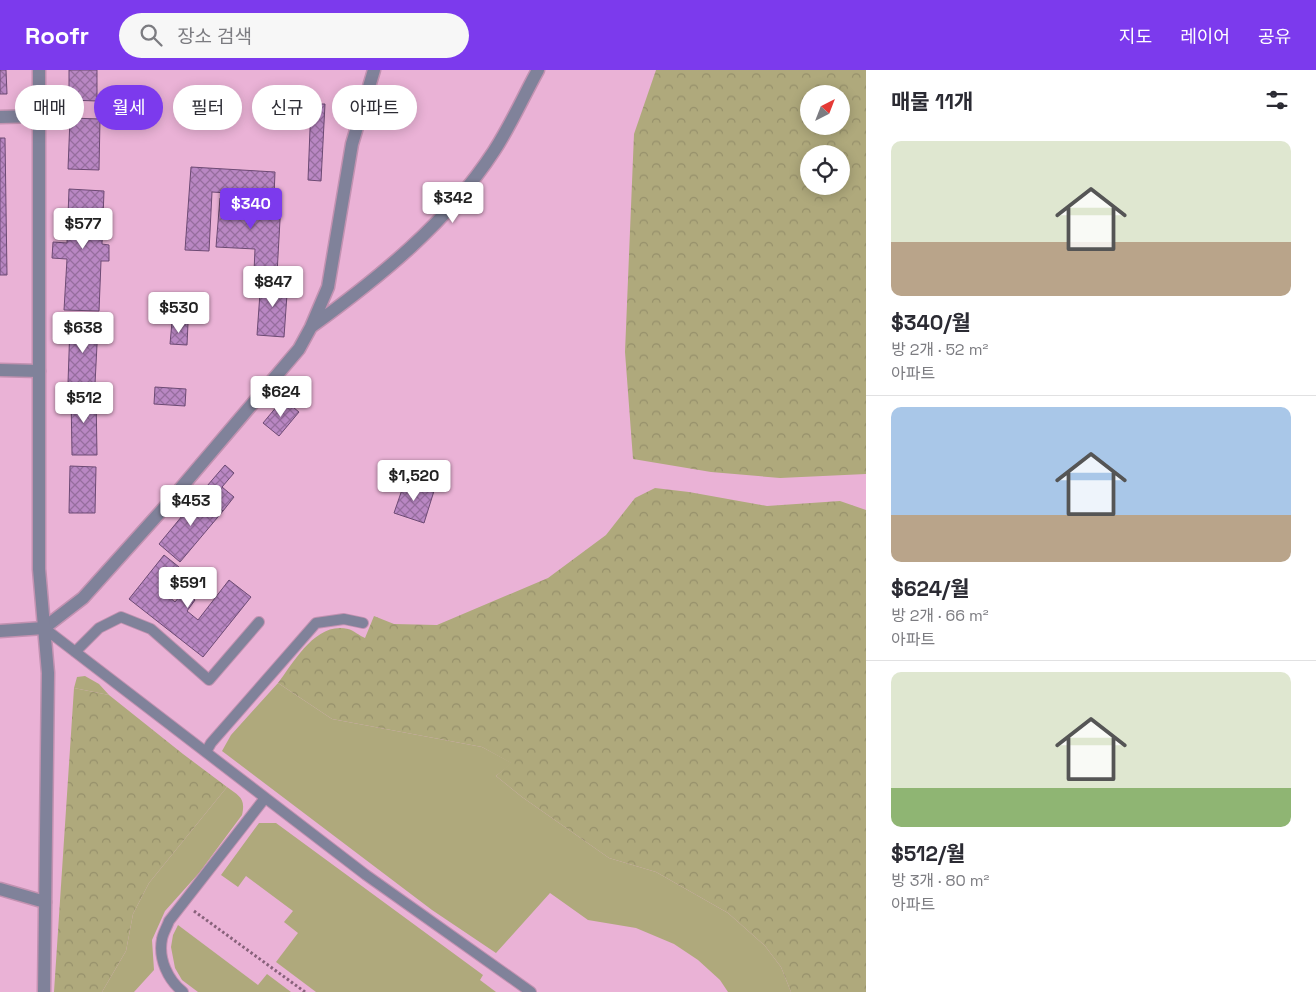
<!DOCTYPE html>
<html lang="ko">
<head>
<meta charset="utf-8">
<style>
  body { margin:0; font-family:"Space Grotesk","Noto Sans KR",sans-serif; background:#f7f7f7; color:#2b2b33; height:100vh; display:flex; flex-direction:column; font-size:19px; white-space:nowrap }
  * { box-sizing:border-box; margin:0 }
  p { font-size:16px; color:#7c7c81 }
  .icon { flex:none; width:28px; height:28px; fill:none; stroke:currentColor; stroke-width:2; stroke-linecap:round; stroke-linejoin:round }
  .map { position:relative; flex:1; overflow:hidden }
  .panel { display:flex; flex-direction:column; background:#fff; width:450px }
  .panel>* { flex:none }
  .hud { position:absolute; left:15px; top:15px; width:475px; height:45px; display:flex; gap:10px }
  .needle { width:32px; rotate:42deg }
  .tools { position:absolute; left:800px; top:15px; display:grid; gap:10px }
  .tools a { display:grid; place-items:center; width:50px; height:50px; border-radius:50%; background:#fff; box-shadow:0 2px 12px #0003; font-size:25px }
  .price { position:absolute; translate:-50% -42px; padding:0 11px; border-radius:5px; background:#fff; color:#222; font-size:16px; line-height:32px; filter:drop-shadow(0 1px 2px #0008) }
  .price::after { content:''; position:absolute; left:50%; top:30px; width:15px; height:11px; margin-left:-8px; background:inherit; clip-path:polygon(0 0,100% 0,50% 100%) }
  .price.active { background:#7c3aed; color:#fff }
  ul { padding:0; list-style:none }
  li { display:grid; align-content:center; gap:10px; height:265px; padding:0 25px }
  li+li { border-top:1px solid #e1e1e2 }
  li span { display:grid; place-items:center; height:155px; border-radius:10px; color:#555 }
  li>.icon { margin-inline-start:auto }
  span .icon { width:90px; height:90px; fill:#fffc; stroke-width:1 }
  li b { font-size:21px }
  h2 { display:flex; justify-content:space-between; align-items:center; height:60px; padding:0 25px; font-size:21px }
  .chip { padding:0 18px; border-radius:22px; background:#fff; box-shadow:0 2px 12px #0003; font-size:18px; line-height:45px }
  .chip.active { background:#7c3aed; color:#fff }
  header { display:flex; align-items:center; gap:30px; box-sizing:border-box; height:70px; padding:0 25px; background:#7c3aed; color:#fff }
  header strong { font-size:24px }
  nav { display:flex; gap:28px; margin-inline-start:auto; font-size:18px }
  .search { width:350px; height:45px; background:#f7f7f7; display:flex; align-items:center; gap:12px; box-sizing:border-box; padding:0 18px; border-radius:28px; color:#7c7c81; font-size:19px }
  main { display:flex; flex:1; min-height:0 }
  .map>svg:first-child { display:block }
  .grass { fill:#afa97c }
  .forest { fill:url(#forest-crowns); fill-rule:evenodd }
  .building { fill:url(#building-cross-hatch); stroke:#6d4a74 }
  .lines { fill:none; stroke-linecap:round; stroke-linejoin:round }
  .service-casing { stroke:#c292b1; stroke-width:12 }
  .minor-casing { stroke:#c292b1; stroke-width:15 }
  .tertiary-casing { stroke:#c292b1; stroke-width:15 }
  .path { stroke:#87617a; stroke-width:3; stroke-dasharray:2.5 2.5; stroke-linecap:butt }
  .service { stroke:#80829a; stroke-width:10 }
  .minor { stroke:#80829a; stroke-width:12 }
  .tertiary { stroke:#80829a; stroke-width:12 }
</style>
</head>
<body>
<header>
<strong>Roofr</strong>
<div class="search"><svg class="icon" aria-label="search" viewBox="0 0 24 24"><circle cx="10" cy="10" r="6"/><path d="M15 15l6 6"/></svg>장소 검색</div>
<nav><a>지도</a><a>레이어</a><a>공유</a></nav>
</header>
<main>
<div class="map">
<svg width="866" height="922" viewBox="0 0 866 922">
  <defs>
    <pattern id="forest-crowns" width="20" height="18" patternUnits="userSpaceOnUse" patternTransform="scale(1.25)"><rect width="20" height="18" fill="#afa97c"/><path d="M2 6a3 3 0 1 1 6 0M12 15a3 3 0 1 1 6 0" fill="none" stroke="#96906b"/></pattern>
    <pattern id="building-cross-hatch" width="8" height="8" patternUnits="userSpaceOnUse" patternTransform="scale(1.25)"><rect width="8" height="8" fill="#b987c3"/><path d="M0 0l8 8M0 8l8-8" fill="none" stroke="#966d9e"/></pattern>
  </defs>
  <rect width="100%" height="100%" fill="#eab2d6"/>
  <path class="grass" d="M85,606L99,614L109,625L74,618L77,607Z
    M278,613L332,649L482,677L512,693L496,706L522,727L609,788L656,802L728,843L765,876L781,897L791,922H728L720,910L698,890L674,874L636,858L588,850L550,823L496,883L432,840L222,681L231,665Z
    M227,717C239,726 246,728 242,745L199,803L165,841L152,870L154,900L134,922H102L126,881L133,844L149,813Z
    M259,753H276L483,905L480,910L496,922H316L276,892L298,863L284,852L293,841L246,806L238,817L221,805Z
    M178,855L258,915L267,904L291,922H198L182,910L175,898L171,877L173,865Z"/>
  <path class="forest" d="M656,0H866V404L780,408L711,402L633,389L625,282L634,64ZM809,24H841V56H809ZM809,84H841V116H809Z
    M655,418L689,422L767,436L840,431L866,440V922H791L781,897L765,876L728,843L656,802L609,788L522,727L496,706L511,693L482,677L332,649L278,613C294,592 316,551 348,559C353,560 360,566 365,568L374,546L394,554L437,555L548,508L606,465L635,428Z
    M74,618L109,625L183,684L227,717L149,813L133,844L126,881L102,922H54Z"/>
  <path class="building" d="M0,0H6L7,24H0Z
    M69,0H97V31L69,30Z
    M311,34H325L321,111L308,110Z
    M70,48L100,49L99,100L68,99Z
    M0,68H5L7,205H0Z
    M191,97L275,102L274,126L212,122L209,181L185,180Z
    M69,119L104,121L102,174L109,175V191H101L99,241L64,240L67,189L52,188L53,172L67,173Z
    M220,128L281,132L277,204L254,202L255,179L216,177Z
    M261,209L288,210L284,267L257,265Z
    M172,252L188,253L187,275L170,274Z
    M70,254L98,255L95,314L68,313Z
    M155,317L186,319L185,336L154,334Z
    M71,323H96L97,385H72Z
    M283,329L299,342L279,366L263,353Z
    M225,395L234,403L222,417L234,427L223,441L201,423Z
    M70,396L96,397L95,443H69Z
    M405,411L434,421L424,453L394,443Z
    M201,423L223,441L180,492L159,474Z
    M164,485L179,497L161,520L175,532L184,521L195,530L187,541L198,550L229,510L251,527L203,587L129,529Z"/>
  <g class="lines">
    <g class="service-casing">
      <path id="service" d="M44,558L366,805L531,922
        M75,582L99,558L121,547L151,559L209,610L259,552
        M206,682L211,673L316,553L344,549L363,553
        M183,922C168,910 158,889 162,869C163,863 167,857 169,851L265,728"/>
    </g>
    <g class="minor-casing">
      <path id="minor" d="M0,47L39,46
        M311,257C380,207 447,153 494,81C511,55 523,27 538,0
        M0,300L39,301
        M0,561L44,558L83,528L163,439L299,279L311,257L328,217L352,74L374,0
        M0,819L45,832"/>
    </g>
    <g class="tertiary-casing">
      <path id="tertiary" d="M39,0V499L48,603L44,922"/>
    </g>
    <path class="path" d="M194,841L305,922"/>
    <use href="#service" class="service"/>
    <use href="#minor" class="minor"/>
    <use href="#tertiary" class="tertiary"/>
  </g>
</svg>
<div class="tools">
<a><svg class="needle" viewBox="-14 -14 28 28"><path d="M0-13l5 13h-10z" fill="#e53935"/><path d="M0 13l5-13h-10z" fill="#7c7c81"/></svg></a>
<a><svg class="icon" aria-label="locate" viewBox="0 0 24 24"><circle cx="12" cy="12" r="6"/><path d="M12 2v4M12 18v4M2 12h4M18 12h4"/></svg></a>
</div>
<b class="price" style="left:453px;top:154px">$342</b>
<b class="price active" style="left:251px;top:160px">$340</b>
<b class="price" style="left:83px;top:180px">$577</b>
<b class="price" style="left:273px;top:238px">$847</b>
<b class="price" style="left:179px;top:264px">$530</b>
<b class="price" style="left:83px;top:284px">$638</b>
<b class="price" style="left:281px;top:348px">$624</b>
<b class="price" style="left:84px;top:354px">$512</b>
<b class="price" style="left:414px;top:432px">$1,520</b>
<b class="price" style="left:191px;top:457px">$453</b>
<b class="price" style="left:188px;top:539px">$591</b>
<div class="hud">
<a class="chip">매매</a>
<a class="chip active">월세</a>
<a class="chip">필터</a>
<a class="chip">신규</a>
<a class="chip">아파트</a>
</div>
</div>
<section class="panel">
<h2>매물 11개<svg class="icon" aria-label="filters" viewBox="0 0 24 24"><path d="M4 7h16M4 17h16"/><circle cx="9" cy="7" r="2"/><circle cx="15" cy="17" r="2"/></svg></h2>
<ul>
<li><span style="background:linear-gradient(#dfe7d0 65%,#b9a48a 0)"><svg class="icon" aria-label="home" viewBox="0 0 24 24"><path d="M3 11l9-7 9 7M6 9v11h12V9"/></svg></span><div><b>$340/월</b><p>방 2개 · 52 m²</p><p>아파트</p></div></li>
<li><span style="background:linear-gradient(#a9c7e8 70%,#b9a48a 0)"><svg class="icon" aria-label="home" viewBox="0 0 24 24"><path d="M3 11l9-7 9 7M6 9v11h12V9"/></svg></span><div><b>$624/월</b><p>방 2개 · 66 m²</p><p>아파트</p></div></li>
<li><span style="background:linear-gradient(#dfe7d0 75%,#8fb573 0)"><svg class="icon" aria-label="home" viewBox="0 0 24 24"><path d="M3 11l9-7 9 7M6 9v11h12V9"/></svg></span><div><b>$512/월</b><p>방 3개 · 80 m²</p><p>아파트</p></div></li>
</ul>
</section>
</main>
</body>
</html>
